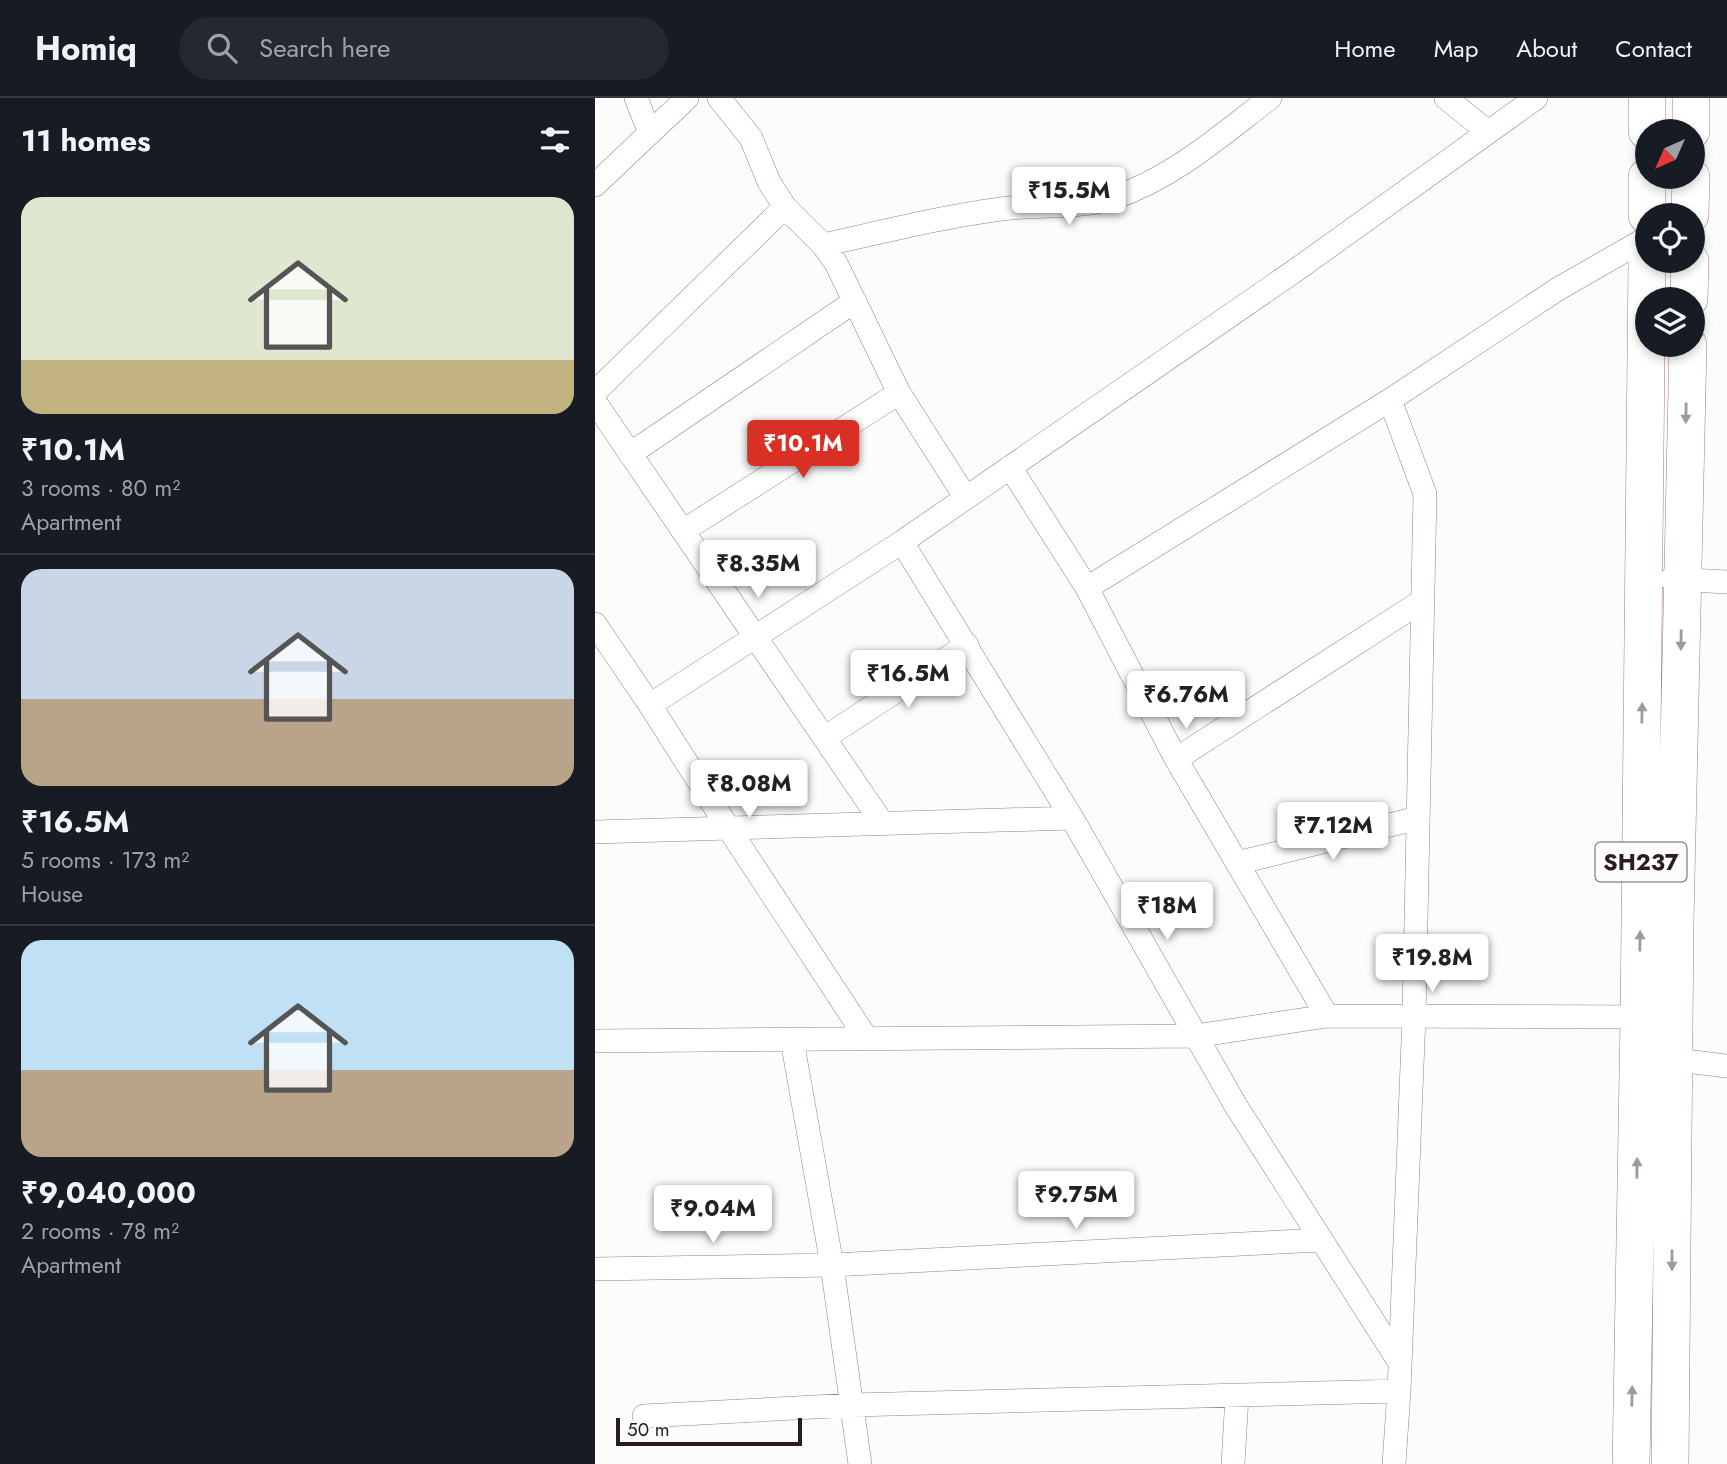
<!DOCTYPE html>
<html lang="en">
<head>
<meta charset="utf-8">
<style>
  body { margin:0; font-family:Jost,sans-serif; background:#242831; color:#f1f3f6; height:100vh; display:flex; flex-direction:column; font-size:26px; white-space:nowrap }
  * { box-sizing:border-box; margin:0 }
  p { font-size:23px; color:#9ea1a6 }
  .icon { flex:none; width:38px; height:38px; fill:none; stroke:currentColor; stroke-width:2; stroke-linecap:round; stroke-linejoin:round }
  .map { position:relative; flex:1; overflow:hidden }
  .details { display:flex; flex-direction:column; background:#171b24; width:595px }
  .details>* { flex:none }
  .needle { width:46px; rotate:225deg }
  .buttons { position:absolute; left:1040px; top:21px; display:grid; gap:14px }
  .buttons a { display:grid; place-items:center; width:70px; height:70px; border-radius:50%; background:#171b24; box-shadow:0 4px 10px #0003; font-size:35px }
  .scale { position:absolute; left:21px; bottom:18px; width:186px; box-sizing:border-box; padding-left:7px; border:4px solid #2b1d1e; border-top:0; font-size:19px; line-height:24px; white-space:nowrap; color:#2b1d1e; -webkit-text-stroke:5px #fcfcfc; paint-order:stroke }
  .price { position:absolute; translate:-50% -60px; padding:0 16px; border-radius:7px; background:#fff; color:#222; font-size:23px; line-height:46px; filter:drop-shadow(0 2px 4px #0008) }
  .price::after { content:''; position:absolute; left:50%; top:42px; width:21px; height:16px; margin-left:-10px; background:inherit; clip-path:polygon(0 0,100% 0,50% 100%) }
  .price.selected { background:#d93025; color:#fff }
  ul { padding:0; list-style:none }
  li { display:grid; align-content:center; gap:14px; height:371px; padding:0 21px }
  li+li { border-top:2px solid #363941 }
  li span { display:grid; place-items:center; height:217px; border-radius:21px; color:#555 }
  li>.icon { margin-inline-start:auto }
  span .icon { width:126px; height:126px; fill:#fffc; stroke-width:1 }
  li b { font-size:30px }
  h2 { display:flex; justify-content:space-between; align-items:center; height:84px; padding:0 21px; font-size:30px }
  header { display:flex; align-items:center; gap:42px; box-sizing:border-box; height:98px; padding:0 35px; background:#171b24; border-bottom:2px solid #363941 }
  header strong { font-size:33px }
  nav { display:flex; gap:38px; margin-inline-start:auto; font-size:24px }
  .search { width:490px; height:63px; background:#242831; display:flex; align-items:center; gap:18px; box-sizing:border-box; padding:0 24px; border-radius:38px; color:#9ea1a6; font-size:26px }
  main { display:flex; flex:1; min-height:0 }
  .map>svg:first-child { display:block }
  .lines { fill:none; stroke-linecap:round; stroke-linejoin:round }
  .street-casing { stroke:#9e7b7e; stroke-width:24 }
  .primary-casing { stroke:#9e7b7e; stroke-width:38 }
  .street { stroke:#fff; stroke-width:23 }
  .primary { stroke:#fff; stroke-width:37 }
  .oneway { fill:#a0999a }
  .labels { text-anchor:middle; dominant-baseline:central; stroke-width:5; stroke-linejoin:round; paint-order:stroke }
  .shield { fill:#fcfcfc; stroke:#6a6061; stroke-width:2 }
  .shield-label { font-size:23px; font-weight:bold; fill:#2b1d1e }
</style>
</head>
<body>
<header>
<strong>Homiq</strong>
<div class="search"><svg class="icon" aria-label="search" viewBox="0 0 24 24"><circle cx="10" cy="10" r="6"/><path d="M15 15l6 6"/></svg>Search here</div>
<nav><a>Home</a><a>Map</a><a>About</a><a>Contact</a></nav>
</header>
<main>
<section class="details">
<h2>11 homes<svg class="icon" aria-label="filters" viewBox="0 0 24 24"><path d="M4 7h16M4 17h16"/><circle cx="9" cy="7" r="2"/><circle cx="15" cy="17" r="2"/></svg></h2>
<ul>
<li><span style="background:linear-gradient(#dfe7d0 75%,#c2b280 0)"><svg class="icon" aria-label="home" viewBox="0 0 24 24"><path d="M3 11l9-7 9 7M6 9v11h12V9"/></svg></span><div><b>₹10.1M</b><p>3 rooms · 80 m²</p><p>Apartment</p></div></li>
<li><span style="background:linear-gradient(#c9d6e8 60%,#b9a48a 0)"><svg class="icon" aria-label="home" viewBox="0 0 24 24"><path d="M3 11l9-7 9 7M6 9v11h12V9"/></svg></span><div><b>₹16.5M</b><p>5 rooms · 173 m²</p><p>House</p></div></li>
<li><span style="background:linear-gradient(#bfe0f5 60%,#b9a48a 0)"><svg class="icon" aria-label="home" viewBox="0 0 24 24"><path d="M3 11l9-7 9 7M6 9v11h12V9"/></svg></span><div><b>₹9,040,000</b><p>2 rooms · 78 m²</p><p>Apartment</p></div></li>
</ul>
</section>
<div class="map">
<svg width="1132" height="1366" viewBox="0 0 1132 1366">
  <rect width="100%" height="100%" fill="#fcfcfc"/>
  <g class="lines">
    <g class="street-casing">
      <path id="street" d="M41,0L55,35
        M124,0L156,40L174,84L190,109L228,147L241,165L304,295L371,400
        M851,0L893,34
        M0,87L92,0
        M228,147C287,134 346,119 406,111C443,106 482,111 518,100C578,80 625,38 675,0
        M0,294L190,109
        M795,302L830,396L819,918L804,1293L799,1366
        M0,304L288,726
        M35,356L260,203
        M415,369L492,490L581,661L732,918
        M88,433L304,295
        M307,444L477,720L641,1008L805,1265
        M1076,481L1132,484
        M492,490L795,302L963,191L1052,140
        M0,526L55,607L134,731L272,941
        M55,607L307,444L701,172L941,0
        M229,640L372,547
        M581,661L827,503
        M0,734L477,720
        M642,765L823,720
        M197,942L237,1167L265,1366
        M0,943L600,938L732,918L1056,919
        M1066,960L1132,968
        M0,1171L237,1167L726,1142
        M49,1318L257,1307L804,1293
        M638,1366L642,1298"/>
    </g>
    <g class="primary-casing">
      <path id="primary" d="M1052,0V33
        M1096,33V0
        M1052,79V117
        M1095,117L1096,79
        M1094,201L1095,163
        M1036,1366L1044,920L1052,163
        M1075,1366L1080,824L1093,247"/>
    </g>
    <use href="#street" class="street"/>
    <use href="#primary" class="primary"/>
  </g>
  <defs><path id="oneway-solid" d="M-6-.8H1V-3.2L6.5 0L1 3.2V.8H-6Z" transform="scale(1.75)"/></defs>
  <g class="oneway">
    <use href="#oneway-solid" transform="translate(1091 315) rotate(91)"/>
    <use href="#oneway-solid" transform="translate(1086 542) rotate(91)"/>
    <use href="#oneway-solid" transform="translate(1047 615) rotate(-89)"/>
    <use href="#oneway-solid" transform="translate(1045 843) rotate(-89)"/>
    <use href="#oneway-solid" transform="translate(1042 1070) rotate(-89)"/>
    <use href="#oneway-solid" transform="translate(1077 1162) rotate(90)"/>
    <use href="#oneway-solid" transform="translate(1037 1298) rotate(-89)"/>
  </g>
  <g class="labels">
    <rect class="shield" x="1000.5" y="744.5" width="91" height="39" rx="5"/>
    <g class="shield-label">
      <text x="1046" y="764">SH237</text>
    </g>
  </g>
</svg>
<div class="buttons">
<a><svg class="needle" viewBox="-14 -14 28 28"><path d="M0-13l5 13h-10z" fill="#e53935"/><path d="M0 13l5-13h-10z" fill="#9ea1a6"/></svg></a>
<a><svg class="icon" aria-label="locate" viewBox="0 0 24 24"><circle cx="12" cy="12" r="6"/><path d="M12 2v4M12 18v4M2 12h4M18 12h4"/></svg></a>
<a><svg class="icon" aria-label="layers" viewBox="0 0 24 24"><path d="M12 4l9 5-9 5-9-5zM3 14l9 5 9-5"/></svg></a>
</div>
<div class="scale">50 m</div>
<b class="price" style="left:474px;top:129px">₹15.5M</b>
<b class="price selected" style="left:208px;top:382px">₹10.1M</b>
<b class="price" style="left:163px;top:502px">₹8.35M</b>
<b class="price" style="left:313px;top:612px">₹16.5M</b>
<b class="price" style="left:591px;top:633px">₹6.76M</b>
<b class="price" style="left:154px;top:722px">₹8.08M</b>
<b class="price" style="left:738px;top:764px">₹7.12M</b>
<b class="price" style="left:572px;top:844px">₹18M</b>
<b class="price" style="left:837px;top:896px">₹19.8M</b>
<b class="price" style="left:481px;top:1133px">₹9.75M</b>
<b class="price" style="left:118px;top:1147px">₹9.04M</b>
</div>
</main>
</body>
</html>
